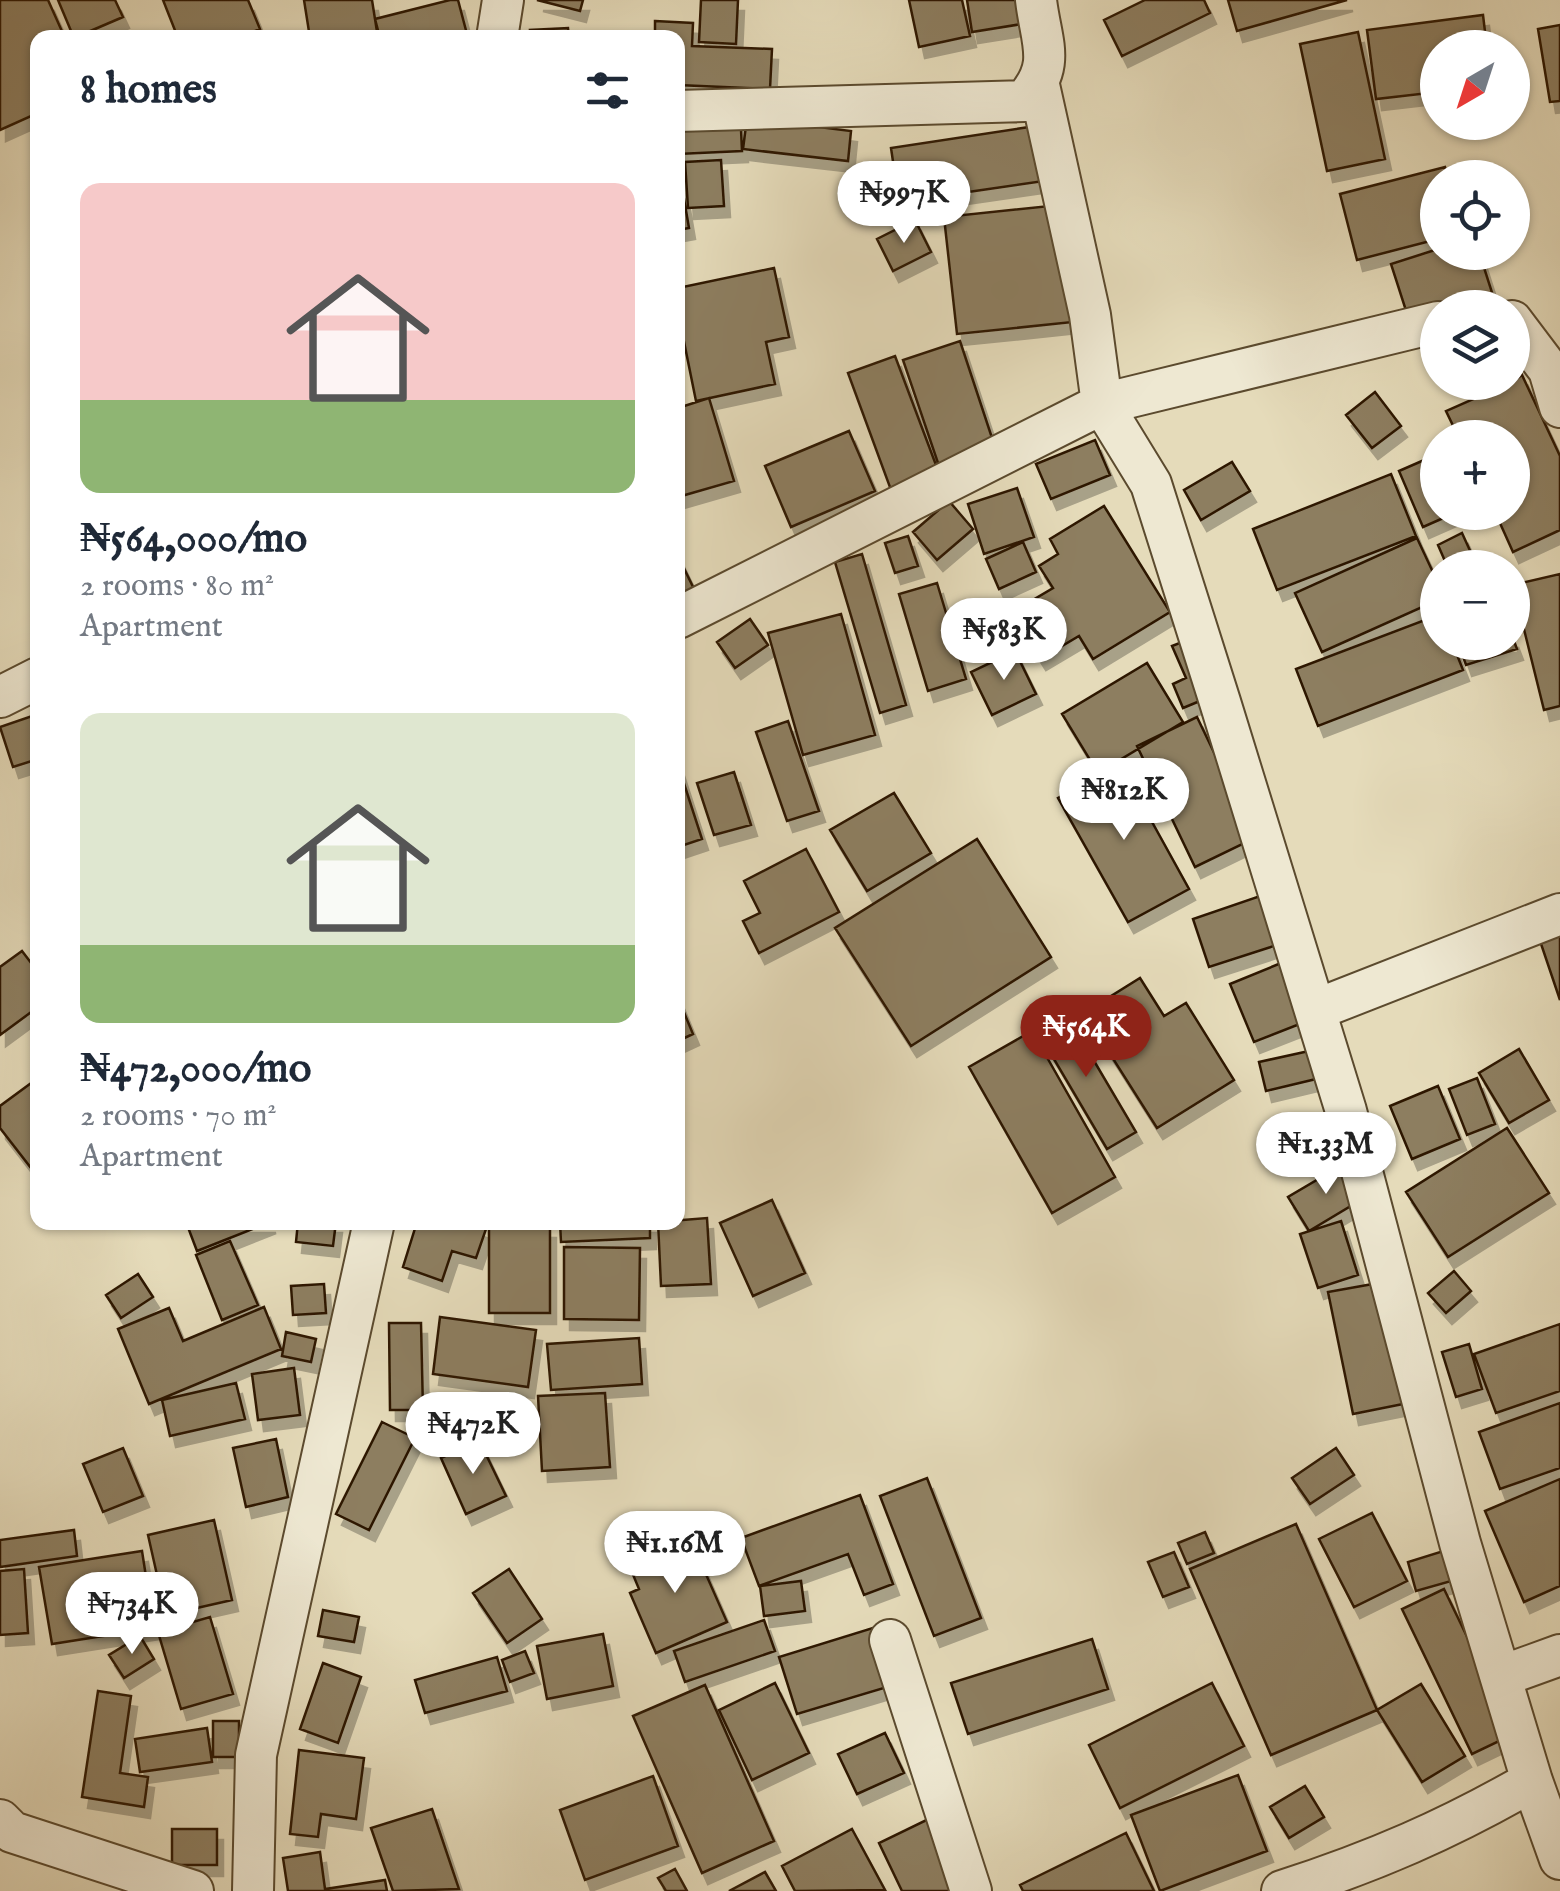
<!DOCTYPE html>
<html lang="en">
<head>
<meta charset="utf-8">
<style>
  body { margin:0; font-family:"IM FELL English",serif; background:#f2f2f3; color:#1f2937; height:100vh; display:flex; flex-direction:column; font-size:38px; white-space:nowrap }
  * { box-sizing:border-box; margin:0 }
  p { font-size:32px; color:#747a83 }
  .icon { flex:none; width:55px; height:55px; fill:none; stroke:currentColor; stroke-width:2; stroke-linecap:round; stroke-linejoin:round }
  .map { position:relative; flex:1; overflow:hidden }
  .drawer { position:absolute; left:30px; top:30px; width:655px; height:1200px; display:flex; flex-direction:column; background:#fff; border-radius:20px; box-shadow:0 2px 8px #0004 }
  .drawer>* { flex:none }
  .needle { width:65px; rotate:219deg }
  .buttons { position:absolute; left:1420px; top:30px; display:grid; gap:20px }
  .buttons a { display:grid; place-items:center; width:110px; height:110px; border-radius:50%; background:#fff; box-shadow:0 2px 8px #0004; font-size:50px }
  .price { position:absolute; translate:-50% -85px; padding:0 22px; border-radius:35px; background:#fff; color:#222; font-size:32px; line-height:65px; filter:drop-shadow(0 2px 5px #0008) }
  .price::after { content:''; position:absolute; left:50%; top:60px; width:30px; height:22px; margin-left:-15px; background:inherit; clip-path:polygon(0 0,100% 0,50% 100%) }
  .price.on { background:#8f2418; color:#fff }
  ul { padding:0; list-style:none }
  li { display:grid; align-content:center; gap:20px; height:530px; padding:0 50px }
  li span { display:grid; place-items:center; height:310px; border-radius:20px; color:#555 }
  li>.icon { margin-inline-start:auto }
  span .icon { width:180px; height:180px; fill:#fffc; stroke-width:1 }
  li b { font-size:42px }
  h2 { display:flex; justify-content:space-between; align-items:center; height:120px; padding:0 50px; font-size:42px }
  .map>svg:first-child { display:block }
  .building { fill:#8d7e61; stroke:#2d1900; stroke-width:2.5; filter:url(#shadow) }
  .lines { fill:none; stroke-linecap:round; stroke-linejoin:round }
  .street-casing { stroke:#5b4a2e; stroke-width:44 }
  .street { stroke:#eee8d2; stroke-width:40 }
</style>
</head>
<body>
<div class="map">
<svg width="1560" height="1891" viewBox="0 0 1560 1891">
  <defs>
    <filter id="shadow"><feDropShadow dx="6" dy="11" stdDeviation="0" flood-color="#0004"/></filter>
  </defs>
  <rect width="100%" height="100%" fill="#e5dbba"/>
  <filter id="stains"><feTurbulence type="fractalNoise" baseFrequency=".002" numOctaves="4"/><feColorMatrix values="0 0 0 0 .2 0 0 0 0 .09 0 0 0 0 .02 0 0 0 .5 -.17"/></filter>
  <radialGradient id="worn" r=".72"><stop offset=".6" stop-color="#630" stop-opacity="0"/><stop offset="1" stop-color="#630" stop-opacity=".3"/></radialGradient>
  <path class="building" d="M0,0H48L65,38H38V113L0,130Z
    M58,0H115L123,17L74,38Z
    M163,0H248L260,29L238,38H178Z
    M304,0H372L378,38H310Z
    M450,0H458L468,38H380L375,19Z
    M537,0H583L580,11Z
    M701,0H738L736,44L699,42Z
    M909,0H962L970,36L919,47Z
    M967,0H1018L1022,24L972,32Z
    M1145,0H1204L1210,13L1122,56L1104,20Z
    M1228,0H1347L1237,31Z
    M1483,15L1487,48H1438V92L1376,99L1367,30Z
    M655,21L693,23L692,46L772,49L770,89L678,85V38H655Z
    M1560,25V101L1550,102L1538,29Z
    M568,28L569,38H531L530,30Z
    M1358,32L1385,159L1327,171L1300,44Z
    M740,108L742,151L678,154V111Z
    M747,118L851,131L848,161L743,149Z
    M1036,126L1044,181L899,202L891,148Z
    M721,160L724,206L688,208L685,162Z
    M678,164L689,228L678,230Z
    M1445,167L1448,178H1438V239L1357,260L1340,194Z
    M1059,205L1073,322L957,334L944,217Z
    M915,220L931,252L893,271L877,239Z
    M1438,249V252H1479L1497,308H1438V345L1430,347L1420,317L1409,320L1391,264Z
    M774,268L789,337L766,342L775,384L696,401L678,312V288Z
    M960,341L995,447L939,466L903,360Z
    M895,356L939,473L891,490L848,373Z
    M1522,375L1560,456V530L1513,552L1495,512H1512V438H1459L1446,411L1512,382Z
    M1375,392L1401,426L1372,448L1346,415Z
    M709,398L734,481L678,497V408Z
    M849,431L875,491L791,527L765,466Z
    M1095,440L1110,475L1051,499L1036,464Z
    M1438,454V512H1457L1423,527L1399,471Z
    M1232,462L1250,491L1201,520L1184,490Z
    M1391,474L1416,536L1277,590L1253,529Z
    M1017,488L1034,537L984,554L968,504Z
    M949,501L973,529L937,560L913,532Z
    M1104,506L1170,612L1093,659L1079,636L1040,659L1011,613L1053,588L1039,566L1058,554L1050,539Z
    M1462,533L1477,566L1448,568L1438,545Z
    M908,536L918,566L895,573L885,543Z
    M1417,538L1438,583V600L1322,652L1295,593Z
    M1023,542L1036,572L999,589L986,559Z
    M862,554L906,705L880,713L835,562Z
    M678,556L694,589L678,596Z
    M1560,574V706L1544,710L1513,585Z
    M937,583L966,679L928,691L899,594Z
    M841,614L875,735L803,755L768,633Z
    M1438,615V642H1452L1463,670L1318,726L1296,669Z
    M750,619L768,645L735,668L717,642Z
    M1200,635L1224,691L1183,708L1173,684L1186,678L1172,646Z
    M1512,636L1517,649L1466,665L1458,642H1512Z
    M1015,651L1036,694L992,715L971,672Z
    M1147,663L1183,722L1098,773L1062,714Z
    M38,714V759L13,767L0,727Z
    M1197,717L1255,838L1195,867L1137,746Z
    M788,721L819,811L787,821L756,732Z
    M1120,764L1189,889L1128,922L1058,798Z
    M678,765L702,839L678,847Z
    M734,772L751,825L714,835L697,783Z
    M894,793L931,853L867,891L830,830Z
    M977,839L1051,957L911,1046L835,928Z
    M806,849L839,912L759,953L743,921L760,913L744,881Z
    M1263,895L1280,944L1209,967L1193,919Z
    M1560,924V1000L1537,932Z
    M22,951L38,972V1007L0,1035V967Z
    M1291,959L1315,1018L1254,1042L1230,984Z
    M1140,978L1164,1016L1186,1003L1234,1080L1157,1128L1084,1013Z
    M678,998L693,1034L678,1041Z
    M1064,1010L1136,1132L1107,1149L1035,1027Z
    M1032,1031L1115,1177L1052,1213L969,1067Z
    M1519,1049L1549,1100L1509,1123L1479,1073Z
    M1309,1051L1316,1079L1266,1091L1259,1062Z
    M38,1078V1177L0,1128V1106Z
    M1477,1078L1495,1124L1467,1135L1449,1089Z
    M1438,1086L1460,1139L1412,1159L1390,1106Z
    M1507,1128L1549,1193L1448,1257L1406,1192Z
    M1344,1164L1364,1198L1309,1231L1288,1197Z
    M772,1200L805,1273L753,1296L720,1223Z
    M707,1218L711,1284L661,1286L658,1222Z
    M1341,1221L1358,1275L1318,1288L1300,1234Z
    M186,1222H270L197,1251Z
    M298,1222H336L333,1246L296,1242Z
    M417,1222H467L486,1229L476,1258L452,1251L442,1281L403,1267Z
    M560,1222H650V1238L561,1242Z
    M489,1226L550,1227V1313H489Z
    M230,1241L258,1305L222,1320L196,1255Z
    M564,1247L640,1248L639,1320L564,1319Z
    M1454,1271L1471,1291L1446,1313L1428,1293Z
    M138,1274L153,1297L121,1318L106,1295Z
    M1384,1282L1408,1403L1353,1414L1328,1292Z
    M324,1284L326,1313L293,1315L291,1286Z
    M264,1307L281,1349L149,1404L118,1329L169,1308L183,1341Z
    M440,1317L536,1330L528,1387L433,1374Z
    M389,1323H421L423,1410H390Z
    M1560,1324V1391L1496,1413L1474,1354Z
    M286,1332L316,1339L311,1362L282,1356Z
    M639,1338L642,1384L551,1390L547,1344Z
    M1469,1344L1482,1389L1456,1397L1442,1352Z
    M294,1368L300,1415L258,1420L252,1374Z
    M236,1383L245,1419L170,1436L162,1400Z
    M605,1393L610,1467L542,1471L538,1396Z
    M1560,1403V1468L1500,1489L1479,1432Z
    M382,1422L415,1438L369,1530L336,1514Z
    M276,1439L288,1497L246,1507L233,1448Z
    M479,1440L506,1496L466,1514L441,1458Z
    M123,1448L143,1496L103,1512L83,1464Z
    M1336,1448L1354,1475L1310,1504L1292,1478Z
    M927,1478L981,1618L934,1636L880,1496Z
    M1560,1479V1586L1524,1602L1485,1511Z
    M860,1495L893,1584L864,1595L848,1554L759,1586L741,1538Z
    M1372,1513L1407,1581L1354,1607L1319,1539Z
    M214,1520L232,1600L166,1615L148,1535Z
    M1296,1524L1377,1710L1271,1755L1190,1569Z
    M74,1530L77,1556L0,1567V1540Z
    M1205,1532L1214,1553L1187,1564L1178,1543Z
    M690,1538L727,1622L656,1653L630,1593L639,1589L629,1565Z
    M1453,1548L1462,1578L1416,1591L1408,1562Z
    M142,1551L154,1628L52,1644L39,1567Z
    M1174,1552L1189,1587L1163,1597L1148,1562Z
    M24,1569L28,1633L0,1635V1571Z
    M509,1569L542,1619L507,1643L473,1593Z
    M801,1581L805,1611L764,1616L760,1586Z
    M1444,1589L1514,1734L1472,1754L1402,1609Z
    M323,1610L359,1617L354,1642L318,1636Z
    M210,1617L233,1694L181,1709L158,1632Z
    M764,1620L775,1651L685,1682L674,1651Z
    M876,1627L894,1685L797,1714L779,1657Z
    M603,1634L613,1686L547,1699L537,1646Z
    M140,1636L154,1659L124,1678L109,1655Z
    M1092,1639L1108,1689L968,1734L951,1683Z
    M525,1651L534,1673L510,1682L502,1660Z
    M497,1657L507,1691L425,1713L415,1680Z
    M323,1663L361,1677L338,1743L300,1729Z
    M775,1683L809,1753L752,1780L719,1710Z
    M1212,1683L1244,1746L1120,1808L1089,1745Z
    M1421,1684L1465,1756L1422,1782L1377,1710Z
    M705,1685L774,1841L702,1873L633,1716Z
    M98,1691L131,1696L120,1773L148,1777L144,1807L82,1797Z
    M213,1721H239V1757H213Z
    M207,1728L212,1762L140,1772L135,1739Z
    M885,1733L904,1773L857,1794L838,1754Z
    M299,1750L364,1758L356,1819L321,1814L318,1837L290,1834Z
    M1238,1775L1267,1851L1160,1891L1131,1815Z
    M653,1776L678,1846L585,1880L560,1810Z
    M1305,1786L1324,1817L1289,1838L1270,1807Z
    M432,1809L459,1889L393,1891L371,1828Z
    M943,1812L981,1891H902L879,1843Z
    M172,1829H217V1865H172Z
    M852,1829L885,1890L795,1891L782,1866Z
    M1126,1833L1154,1891H1023L1020,1885Z
    M320,1852L325,1889L385,1880L387,1891H288L283,1858Z
    M675,1869L687,1891H666L658,1878Z
    M765,1872L776,1891H729Z"/>
  <g class="lines">
    <g class="street-casing">
      <path id="street" d="M497,38L503,0
        M1039,85L1090,315L1102,404L1151,484L1220,702L1346,1111L1460,1543L1532,1781L1560,1859
        M678,111L1024,101C1057,65 1041,43 1036,0
        M1512,321L1549,370L1560,407
        M678,618L1102,404L1438,322
        M0,697L38,678
        M1315,1010L1560,914
        M890,1640L971,1891
        M1502,1676L1560,1655
        M0,1820L12,1832L193,1891
        M253,1891L256,1755L374,1222
        M1282,1891C1373,1862 1449,1829 1532,1781"/>
    </g>
    <use href="#street" class="street"/>
  </g>
  <rect width="100%" height="100%" filter="url(#stains)"/>
  <rect width="100%" height="100%" fill="url(#worn)"/>
</svg>
<div class="buttons">
<a><svg class="needle" viewBox="-14 -14 28 28"><path d="M0-13l5 13h-10z" fill="#e53935"/><path d="M0 13l5-13h-10z" fill="#747a83"/></svg></a>
<a><svg class="icon" aria-label="locate" viewBox="0 0 24 24"><circle cx="12" cy="12" r="6"/><path d="M12 2v4M12 18v4M2 12h4M18 12h4"/></svg></a>
<a><svg class="icon" aria-label="layers" viewBox="0 0 24 24"><path d="M12 4l9 5-9 5-9-5zM3 14l9 5 9-5"/></svg></a>
<a>+</a>
<a>−</a>
</div>
<b class="price" style="left:904px;top:246px">₦997K</b>
<b class="price" style="left:1004px;top:683px">₦583K</b>
<b class="price" style="left:1124px;top:843px">₦812K</b>
<b class="price on" style="left:1086px;top:1080px">₦564K</b>
<b class="price" style="left:1326px;top:1197px">₦1.33M</b>
<b class="price" style="left:473px;top:1477px">₦472K</b>
<b class="price" style="left:675px;top:1596px">₦1.16M</b>
<b class="price" style="left:132px;top:1657px">₦734K</b>
<section class="drawer">
<h2>8 homes<svg class="icon" aria-label="filters" viewBox="0 0 24 24"><path d="M4 7h16M4 17h16"/><circle cx="9" cy="7" r="2"/><circle cx="15" cy="17" r="2"/></svg></h2>
<ul>
<li><span style="background:linear-gradient(#f6c9c9 70%,#8fb573 0)"><svg class="icon" aria-label="home" viewBox="0 0 24 24"><path d="M3 11l9-7 9 7M6 9v11h12V9"/></svg></span><div><b>₦564,000/mo</b><p>2 rooms · 80 m²</p><p>Apartment</p></div></li>
<li><span style="background:linear-gradient(#dfe7d0 75%,#8fb573 0)"><svg class="icon" aria-label="home" viewBox="0 0 24 24"><path d="M3 11l9-7 9 7M6 9v11h12V9"/></svg></span><div><b>₦472,000/mo</b><p>2 rooms · 70 m²</p><p>Apartment</p></div></li>
</ul>
</section>
</div>
</body>
</html>
